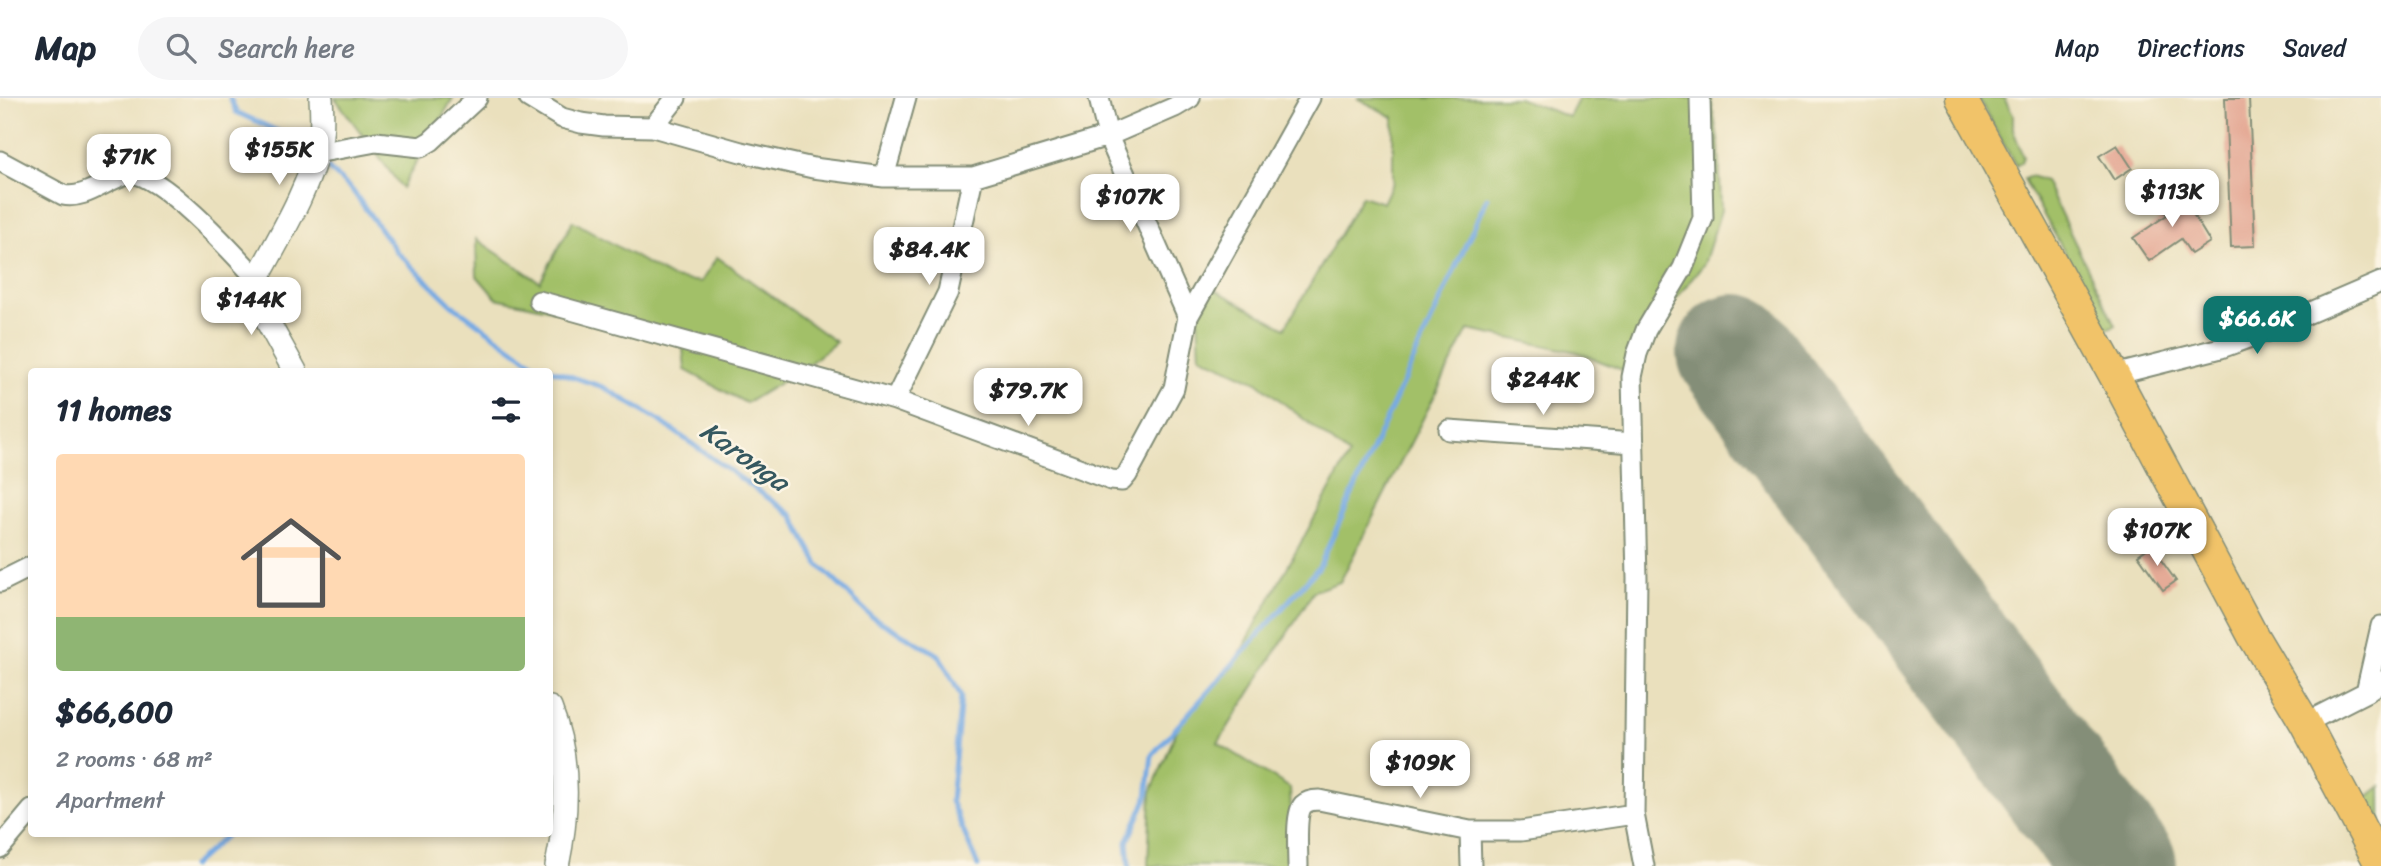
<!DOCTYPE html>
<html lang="en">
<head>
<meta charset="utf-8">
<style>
  body { margin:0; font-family:Sriracha,sans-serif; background:#f6f6f7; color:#1f2937; height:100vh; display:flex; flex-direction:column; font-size:26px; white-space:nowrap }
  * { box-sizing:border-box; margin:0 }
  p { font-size:23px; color:#747a83 }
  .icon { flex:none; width:38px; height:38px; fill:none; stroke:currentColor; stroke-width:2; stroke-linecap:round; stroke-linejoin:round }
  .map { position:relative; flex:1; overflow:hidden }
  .side { position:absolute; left:28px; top:270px; width:525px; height:469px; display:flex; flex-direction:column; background:#fff; border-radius:7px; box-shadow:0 4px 10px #0003 }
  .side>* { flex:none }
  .price { position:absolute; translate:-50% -60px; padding:0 16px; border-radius:14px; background:#fff; color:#222; font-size:23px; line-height:46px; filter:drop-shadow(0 2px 4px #0008) }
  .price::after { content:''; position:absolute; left:50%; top:42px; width:21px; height:16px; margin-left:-10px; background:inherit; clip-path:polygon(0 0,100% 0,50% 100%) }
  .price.current { background:#0f766e; color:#fff }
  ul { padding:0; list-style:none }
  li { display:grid; align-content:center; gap:14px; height:371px; padding:0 28px }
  li span { display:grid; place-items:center; height:217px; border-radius:7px; color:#555 }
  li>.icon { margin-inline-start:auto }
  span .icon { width:126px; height:126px; fill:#fffc; stroke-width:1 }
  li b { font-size:30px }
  h2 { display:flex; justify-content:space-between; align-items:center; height:84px; padding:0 28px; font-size:30px }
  header { display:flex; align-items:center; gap:42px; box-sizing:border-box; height:98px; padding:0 35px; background:#fff; border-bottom:2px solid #e0e1e3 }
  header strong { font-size:33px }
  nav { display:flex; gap:38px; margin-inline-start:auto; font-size:24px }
  .search { width:490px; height:63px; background:#f6f6f7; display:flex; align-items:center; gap:18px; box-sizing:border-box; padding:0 24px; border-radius:38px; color:#747a83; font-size:26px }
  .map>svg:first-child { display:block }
  .green { fill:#a2c067; stroke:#607e4e; stroke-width:2 }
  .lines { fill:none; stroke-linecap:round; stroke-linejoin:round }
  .stream { stroke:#77aae3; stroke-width:5 }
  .runway { stroke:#848e78; stroke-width:116 }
  .building { fill:#e5ab97 }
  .minor-casing { stroke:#848e78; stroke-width:23 }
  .tertiary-casing { stroke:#848e78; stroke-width:26 }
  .primary-casing { stroke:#848e78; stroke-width:33 }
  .minor { stroke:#fff; stroke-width:19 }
  .tertiary { stroke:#fff; stroke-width:23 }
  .primary { stroke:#f1c369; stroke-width:30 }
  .labels { text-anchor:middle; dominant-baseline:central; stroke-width:5; stroke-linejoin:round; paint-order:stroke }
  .water-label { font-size:28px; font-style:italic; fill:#355860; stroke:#fcf5e5 }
</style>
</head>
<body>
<header>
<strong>Map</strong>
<div class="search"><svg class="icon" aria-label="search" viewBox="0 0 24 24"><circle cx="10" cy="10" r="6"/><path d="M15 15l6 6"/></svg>Search here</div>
<nav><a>Map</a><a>Directions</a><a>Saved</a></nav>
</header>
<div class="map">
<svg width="2381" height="768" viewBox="0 0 2381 768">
  <rect width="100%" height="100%" fill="#fcf5e5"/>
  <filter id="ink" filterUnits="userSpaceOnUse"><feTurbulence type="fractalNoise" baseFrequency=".0143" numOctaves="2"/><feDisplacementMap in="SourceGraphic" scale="14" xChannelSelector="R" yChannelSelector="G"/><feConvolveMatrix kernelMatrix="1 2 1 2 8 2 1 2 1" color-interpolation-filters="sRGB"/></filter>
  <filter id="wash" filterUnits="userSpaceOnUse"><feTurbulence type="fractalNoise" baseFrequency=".00686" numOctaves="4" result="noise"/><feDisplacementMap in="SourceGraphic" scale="28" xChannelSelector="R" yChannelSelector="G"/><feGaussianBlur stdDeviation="1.57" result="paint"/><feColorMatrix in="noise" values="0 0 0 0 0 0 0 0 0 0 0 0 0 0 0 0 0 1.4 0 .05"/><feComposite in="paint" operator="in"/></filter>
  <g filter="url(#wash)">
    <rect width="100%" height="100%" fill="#eae0bd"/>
    <path class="green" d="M335,0H453L402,90Z
      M1357,0H1518L1569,19L1579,0H1711L1719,48L1721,112L1704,166L1661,219L1625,273L1577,254L1468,232L1340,484L1314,493L1218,645L1290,690L1293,768H1148L1151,694L1181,622L1232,570L1349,357L1257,284L1200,258L1198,219L1214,191L1285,230L1362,98L1383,105L1393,84V19Z
      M1978,0H2004L2013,17V31L2023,59L2021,64L2016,68Z
      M2031,78L2045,83L2115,227L2107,231L2024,81Z
      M573,123L672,180L701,184L717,159L836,244L800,273L746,305L685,272L682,239L496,200L477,178L476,141L540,184Z
      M2381,688V722L2366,700Z"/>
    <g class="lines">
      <path class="stream" d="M230,0L236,14L295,41L310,54
        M320,63L352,92L397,154L451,206L534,266L603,289L660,323L792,417L818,466L872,519L939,557L961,598L951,703L978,768
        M192,768L229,735
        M1129,768L1127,744L1147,699L1152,657L1319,469L1487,100"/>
      <path class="runway" d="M1735,254L2119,768"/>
    </g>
    <g id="blocks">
      <path class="building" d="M2225,0H2249L2255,148L2231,149Z
        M2117,47L2132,70L2114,82L2099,58Z
        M2179,93L2210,144L2191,156L2181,141L2149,163L2133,140L2167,117L2159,105Z
        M2151,448L2176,483L2163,492L2138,457Z"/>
    </g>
  </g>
  <g filter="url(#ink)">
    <use href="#blocks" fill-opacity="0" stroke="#848e78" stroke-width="2"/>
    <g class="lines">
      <g class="minor-casing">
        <path id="minor" d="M529,0L562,20L581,25L604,28L653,29L741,54L813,70L884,79H973L1108,38L1175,9L1190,0
          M1099,0L1108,38L1188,219
          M653,29L676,0
          M316,55L376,44L421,49L431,43L477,0
          M0,63L63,97C86,102 107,80 129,76C158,71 237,159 257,181
          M884,79L906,0
          M539,203L895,302L1111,382L1122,383L1127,377L1174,290L1188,219L1310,0
          M2114,277L2221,250L2265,234L2381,184
          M895,302L948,194L973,79
          M1449,332L1634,345
          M0,484L32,468
          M2366,594L2381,528
          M2305,625L2366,594L2381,583
          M1470,733L1471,768
          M0,750L32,712
          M1298,768C1298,755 1295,716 1303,707C1307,703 1314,702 1319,702L1470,733H1521L1634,716
          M1644,768L1634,716L1637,480L1632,279L1637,256L1646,232L1683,170L1703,120L1700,0"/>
      </g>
      <g class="tertiary-casing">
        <path id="tertiary" d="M295,273L269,226L257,181C280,138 309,91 320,43C323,29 322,14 321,0
          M550,610C570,659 568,716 557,768"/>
      </g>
      <g class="primary-casing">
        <path id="primary" d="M1961,0L2114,277L2253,538L2305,625L2381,768"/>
      </g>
      <use href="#minor" class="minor"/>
      <use href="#tertiary" class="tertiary"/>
      <use href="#primary" class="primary"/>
    </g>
  </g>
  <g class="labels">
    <g class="water-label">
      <text transform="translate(745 358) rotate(35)">Karonga</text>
    </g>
  </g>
</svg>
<b class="price" style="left:279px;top:89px">$155K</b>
<b class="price" style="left:129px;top:96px">$71K</b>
<b class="price" style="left:2172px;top:131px">$113K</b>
<b class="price" style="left:1130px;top:136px">$107K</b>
<b class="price" style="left:929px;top:189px">$84.4K</b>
<b class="price" style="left:251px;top:239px">$144K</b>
<b class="price current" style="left:2257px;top:258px">$66.6K</b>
<b class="price" style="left:1543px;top:319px">$244K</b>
<b class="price" style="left:1028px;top:330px">$79.7K</b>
<b class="price" style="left:2157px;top:470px">$107K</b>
<b class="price" style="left:1420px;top:702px">$109K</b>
<section class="side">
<h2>11 homes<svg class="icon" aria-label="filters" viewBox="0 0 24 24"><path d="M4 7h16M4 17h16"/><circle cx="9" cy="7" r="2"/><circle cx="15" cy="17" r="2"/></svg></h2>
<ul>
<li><span style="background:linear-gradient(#ffd9b3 75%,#8fb573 0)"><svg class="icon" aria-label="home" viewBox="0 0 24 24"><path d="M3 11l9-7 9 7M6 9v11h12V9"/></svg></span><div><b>$66,600</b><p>2 rooms · 68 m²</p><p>Apartment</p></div></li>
</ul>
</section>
</div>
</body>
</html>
